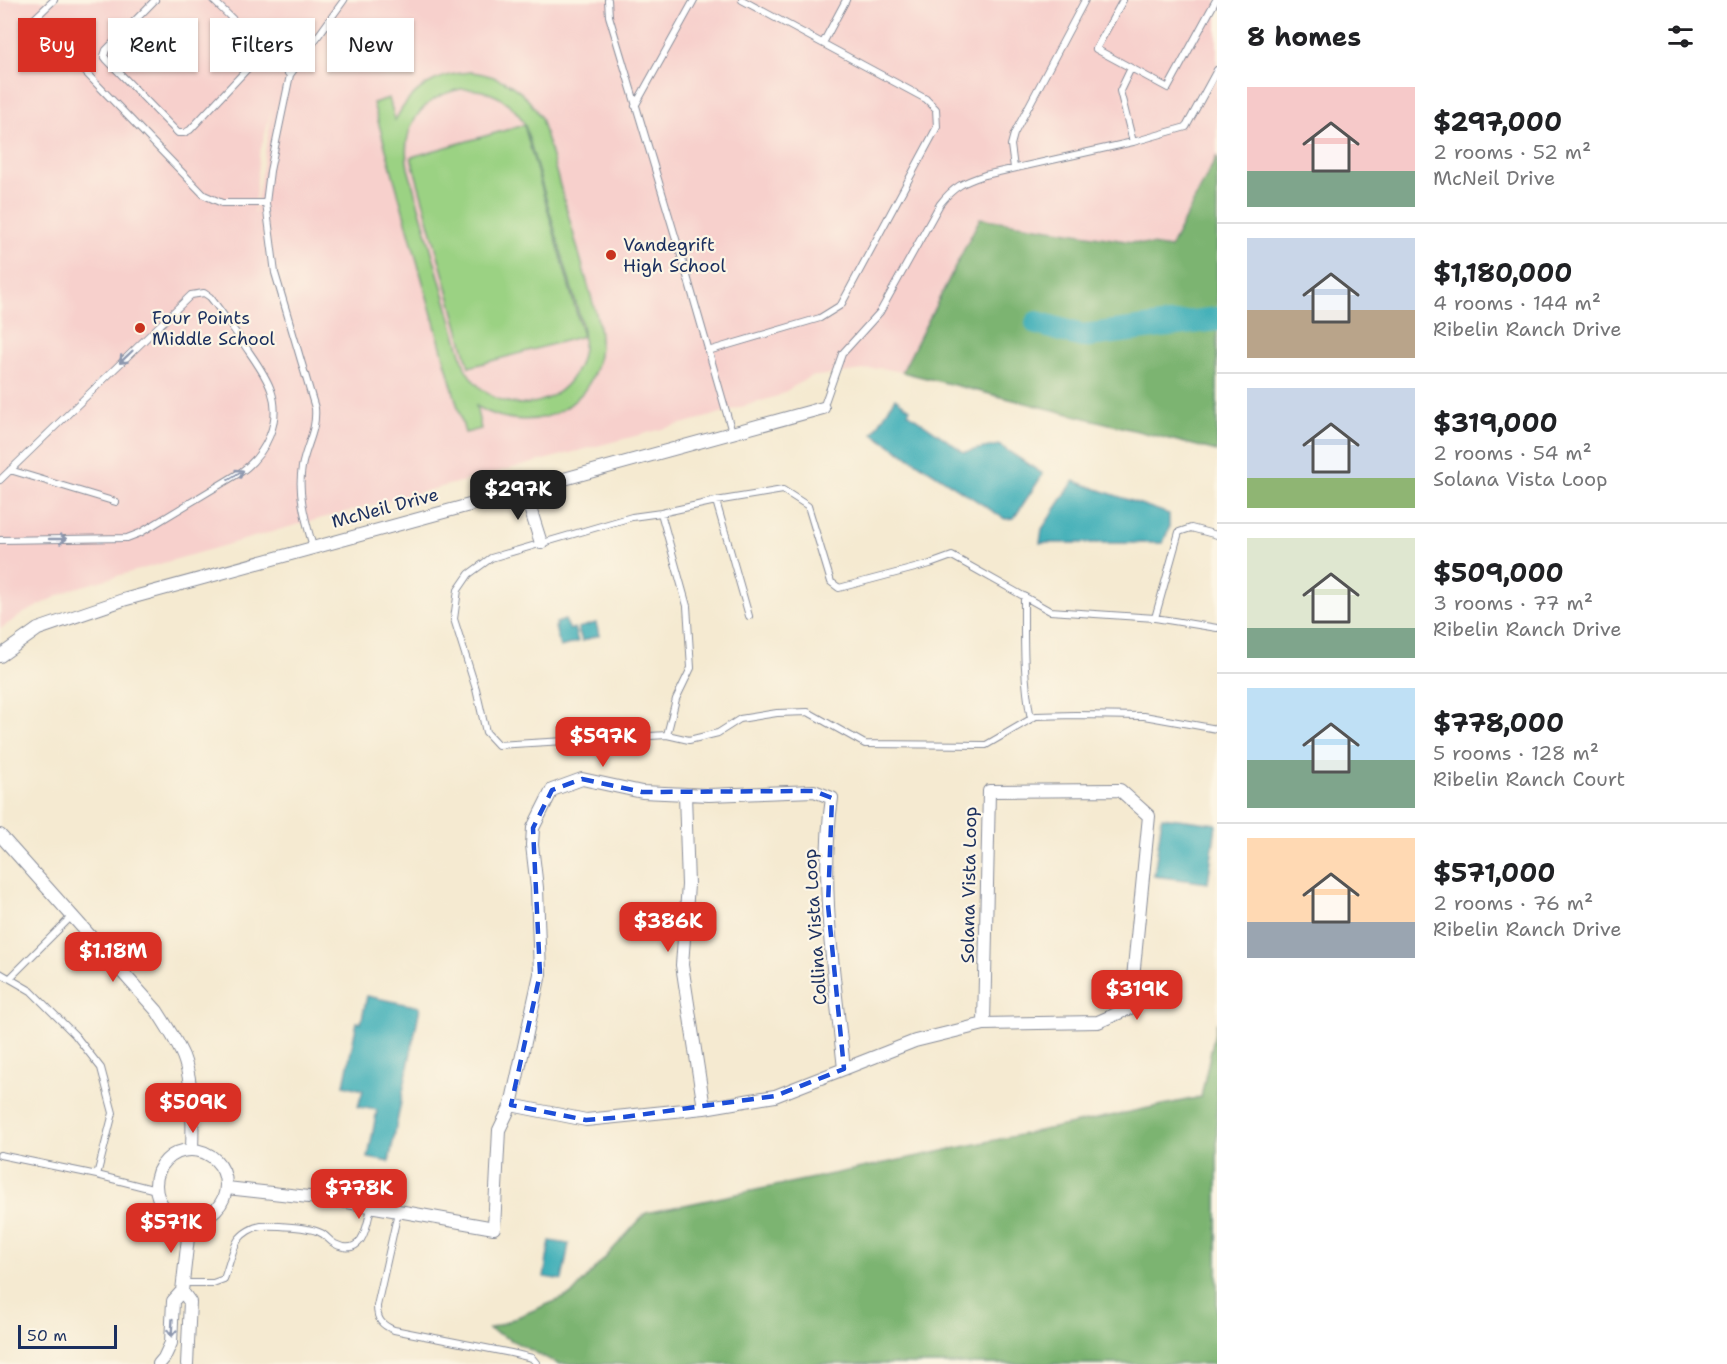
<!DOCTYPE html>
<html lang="en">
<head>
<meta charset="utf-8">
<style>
  body { margin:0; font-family:"Shantell Sans",sans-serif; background:#f2f2f2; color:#202124; height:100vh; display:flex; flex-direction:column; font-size:22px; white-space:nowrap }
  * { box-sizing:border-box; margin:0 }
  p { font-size:20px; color:#757577 }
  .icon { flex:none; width:33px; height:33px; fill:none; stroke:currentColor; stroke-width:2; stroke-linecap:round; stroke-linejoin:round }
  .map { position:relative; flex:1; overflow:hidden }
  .panel { display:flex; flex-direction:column; background:#fff; width:510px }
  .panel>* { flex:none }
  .top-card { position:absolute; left:18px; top:18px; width:570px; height:54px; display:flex; gap:12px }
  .scale { position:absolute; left:18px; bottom:15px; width:99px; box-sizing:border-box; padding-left:6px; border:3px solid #1b2f5e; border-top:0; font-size:16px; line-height:21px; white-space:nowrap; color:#1b2f5e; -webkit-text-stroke:4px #fcf5e5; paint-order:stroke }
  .price { position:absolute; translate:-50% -51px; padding:0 14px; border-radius:12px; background:#d93025; color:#fff; font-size:20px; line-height:39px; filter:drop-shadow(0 2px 3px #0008) }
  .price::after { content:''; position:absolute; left:50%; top:36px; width:18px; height:14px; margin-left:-9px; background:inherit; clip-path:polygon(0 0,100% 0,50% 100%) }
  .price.selected { background:#222; color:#fff }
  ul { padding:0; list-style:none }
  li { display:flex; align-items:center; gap:18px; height:150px; padding:0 30px }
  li+li { border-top:2px solid #e0e0e0 }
  li span { display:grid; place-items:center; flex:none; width:168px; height:120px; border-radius:0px; color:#555 }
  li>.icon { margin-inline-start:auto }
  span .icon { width:72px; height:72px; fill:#fffc; stroke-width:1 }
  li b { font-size:26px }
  h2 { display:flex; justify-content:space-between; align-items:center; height:72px; padding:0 30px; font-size:26px }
  .chip { padding:0 21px; border-radius:0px; background:#fff; box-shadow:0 2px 4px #0004; font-size:21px; line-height:54px }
  .chip.selected { background:#d93025; color:#fff }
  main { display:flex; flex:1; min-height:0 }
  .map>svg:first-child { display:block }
  .built { fill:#f7d0cc; fill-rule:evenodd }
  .green { fill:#9bd283; stroke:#5b8070; stroke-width:1.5; fill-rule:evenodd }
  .forest { fill:#7cb471; stroke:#4c7268; stroke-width:1.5 }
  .water { fill:#3eaeb7; stroke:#2c6e8a; stroke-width:1.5 }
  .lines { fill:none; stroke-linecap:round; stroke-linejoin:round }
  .river { stroke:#3eaeb7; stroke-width:24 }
  .service-casing { stroke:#888c98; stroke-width:8 }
  .minor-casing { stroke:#888c98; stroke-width:14 }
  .service { stroke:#fff; stroke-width:6 }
  .minor { stroke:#fff; stroke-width:12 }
  .oneway { stroke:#8d97ae }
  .marked { fill:none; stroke:#1d4ed8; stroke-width:4.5; stroke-dasharray:12 8; stroke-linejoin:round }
  .poi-dot { fill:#c8321e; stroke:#fcf5e5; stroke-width:2 }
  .labels { text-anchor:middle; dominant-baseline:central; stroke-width:4.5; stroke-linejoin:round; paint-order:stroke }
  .poi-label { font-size:18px; fill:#1b2f5e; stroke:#fcf5e5; text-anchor:start }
  .street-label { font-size:18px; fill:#1b2f5e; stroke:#fcf5e5 }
</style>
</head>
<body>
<main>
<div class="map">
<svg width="1217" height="1364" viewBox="0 0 1217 1364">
  <rect width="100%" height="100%" fill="#fcf5e5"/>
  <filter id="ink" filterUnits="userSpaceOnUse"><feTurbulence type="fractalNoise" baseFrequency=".0167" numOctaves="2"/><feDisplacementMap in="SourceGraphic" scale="12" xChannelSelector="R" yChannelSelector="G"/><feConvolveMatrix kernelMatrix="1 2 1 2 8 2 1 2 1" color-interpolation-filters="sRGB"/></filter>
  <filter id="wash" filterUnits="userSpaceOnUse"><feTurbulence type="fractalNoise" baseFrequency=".008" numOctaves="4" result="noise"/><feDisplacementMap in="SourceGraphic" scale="24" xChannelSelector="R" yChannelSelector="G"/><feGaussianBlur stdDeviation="1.35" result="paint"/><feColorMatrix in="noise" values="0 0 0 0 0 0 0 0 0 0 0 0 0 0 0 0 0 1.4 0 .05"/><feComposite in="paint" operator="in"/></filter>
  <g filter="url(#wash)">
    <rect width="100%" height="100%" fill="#f5ead1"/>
    <path class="built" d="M0,0H1217V169L1170,248L980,218L902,372L880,368L809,377L778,396L704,418L296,525L72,589L24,613L0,629ZM273,105L255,212L254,213L259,156Z"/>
    <path class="green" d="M472,72C503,76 525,90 541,118L598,321C613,397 542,445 476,406L481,429L465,433L373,103L389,98L395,120C412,88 435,74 472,72ZM461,89C489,88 512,100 525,125L582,325C596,401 503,435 465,368L408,168C400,128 421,97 461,89Z
      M524,125L583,336L469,367L411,157Z"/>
    <path class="forest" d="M1217,156V451L902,372L980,218L1170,248Z
      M1217,1022V1364H558L489,1329L572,1294L646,1213L1201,1097Z"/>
    <path class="water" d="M895,398L910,409L908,413L964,452L999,445L1043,474L1014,518L1005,519L873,434Z
      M1074,481L1169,514V528L1163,543H1040L1042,529Z
      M565,620L570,630L574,628L578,642L560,647L555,627H557L556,623Z
      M596,623L599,635L582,641L578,628Z
      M1162,817L1216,824L1208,883L1154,876Z
      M367,996L420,1007L389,1162L368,1158L377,1110L358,1107L363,1090L344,1085L357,1022L361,1023Z
      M550,1241L569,1244L562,1280L544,1277Z"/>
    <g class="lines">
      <path class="river" d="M1037,323L1082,336L1217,319"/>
    </g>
  </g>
  <g filter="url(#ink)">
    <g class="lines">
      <g class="service-casing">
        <path id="service" d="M54,0L34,19L204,195L222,203H266
          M155,0L106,50L104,56L107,60L178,133H184L190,130L265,50
          M213,0L290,75
          M608,0L609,16L685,269L732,432
          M1123,0L1096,49L1168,88L1216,0
          M823,43L846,0
          M1131,68L1120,91L1133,142
          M635,106L694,0
          M1014,168L1011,145L1014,134L1085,0
          M708,351L820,318L841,305L937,127L936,109L926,99L742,0
          M823,408L842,354L880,312L940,204C954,186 964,182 985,175L1133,142L1186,127L1217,70
          M10,470L116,502
          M0,480L191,295L204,293L210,297C222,312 232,327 243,343C253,358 265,373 271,390C282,421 266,454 241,472L140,533L127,538L0,540
          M716,501L749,616
          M661,513L687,606L691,668L676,699L667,735L689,740L718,733L740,719L777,713L808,712L865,744L986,745L1036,716L1075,715L1144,716L1217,729
          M313,547C306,522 297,493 302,467C306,445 317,431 315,408L275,273L266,203L270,171L290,75L344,0
          M1024,596C1024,638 1023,678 1031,719
          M1155,618L1179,532L1191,528L1217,535
          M667,735L498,745L486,732L476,689L454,619L458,590L469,574L491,558L632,517L661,513L716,501L783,490L808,506L831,582L839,588L930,564L952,556L1050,611L1155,618L1217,628
          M0,973L31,991L75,1035L101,1068L113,1113L97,1175L0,1155
          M10,978L73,915
          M97,1175L156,1190
          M398,1212L377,1306C377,1319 381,1325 394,1330L511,1353L532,1358L537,1364
          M183,1283H213L224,1279C228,1269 233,1247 238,1240C243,1233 253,1227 261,1226C273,1225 311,1227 321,1233C326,1235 329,1241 335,1244C363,1258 367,1226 371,1207"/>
      </g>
      <g class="minor-casing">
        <path id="minor" d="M524,489L541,543
          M0,656L38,629L123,600L823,408
          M685,794L688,885L682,965L704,1108
          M0,835L157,1011C166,1025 176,1040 183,1056C193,1081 193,1122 192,1149
          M511,1105L586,1120L704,1108L775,1096L915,1041L984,1024L1098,1022L1130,1008L1149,816L1120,790L989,791L984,1024
          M156 1185a35 35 0 1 1 70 0a35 35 0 1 1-70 0Z
          M227,1188L336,1200L494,1228L499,1130L511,1105L540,974L537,888L532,845L533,828L552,790L582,779L642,792L709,795L814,791L832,798C819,887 835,979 844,1069
          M182,1291L190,1302L187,1364
          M159,1364L164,1358L171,1343L173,1301L182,1291L190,1220"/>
      </g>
      <use href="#service" class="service"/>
      <use href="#minor" class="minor"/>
    </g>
    <defs><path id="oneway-shaft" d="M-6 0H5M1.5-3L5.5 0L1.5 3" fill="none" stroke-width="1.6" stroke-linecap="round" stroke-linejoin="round" transform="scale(1.5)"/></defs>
    <g class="oneway">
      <use href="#oneway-shaft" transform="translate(126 357) rotate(136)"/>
      <use href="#oneway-shaft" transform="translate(236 475) rotate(-32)"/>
      <use href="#oneway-shaft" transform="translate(58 539)"/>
      <use href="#oneway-shaft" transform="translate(172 1328) rotate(93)"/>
    </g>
  </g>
  <path class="marked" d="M582,779L642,792L814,791L832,798L828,905L844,1069L775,1096L624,1117L586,1120L511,1105L540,974L533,828L552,790Z"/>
  <g class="poi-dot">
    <circle cx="611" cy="255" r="6"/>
    <circle cx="140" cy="328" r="6"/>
  </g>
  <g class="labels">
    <g class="poi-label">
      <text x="623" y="245">Vandegrift<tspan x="623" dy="21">High School</tspan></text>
      <text x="152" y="318">Four Points<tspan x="152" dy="21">Middle School</tspan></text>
    </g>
    <g class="street-label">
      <text transform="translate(385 508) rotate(-15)">McNeil Drive</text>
      <text transform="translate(969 885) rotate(-89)">Solana Vista Loop</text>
      <text transform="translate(815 927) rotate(-94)">Collina Vista Loop</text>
    </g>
  </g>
</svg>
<div class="scale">50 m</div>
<b class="price selected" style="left:518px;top:521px">$297K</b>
<b class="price" style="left:603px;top:768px">$597K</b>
<b class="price" style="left:668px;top:953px">$386K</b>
<b class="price" style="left:113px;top:983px">$1.18M</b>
<b class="price" style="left:1137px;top:1021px">$319K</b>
<b class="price" style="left:193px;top:1134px">$509K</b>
<b class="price" style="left:359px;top:1220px">$778K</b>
<b class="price" style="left:171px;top:1254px">$571K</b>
<div class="top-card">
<a class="chip selected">Buy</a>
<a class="chip">Rent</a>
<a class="chip">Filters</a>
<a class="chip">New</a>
</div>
</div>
<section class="panel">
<h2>8 homes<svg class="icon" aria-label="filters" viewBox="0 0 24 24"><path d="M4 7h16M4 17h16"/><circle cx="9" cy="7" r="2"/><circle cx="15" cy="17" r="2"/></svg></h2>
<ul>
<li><span style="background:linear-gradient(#f6c9c9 70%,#7fa58c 0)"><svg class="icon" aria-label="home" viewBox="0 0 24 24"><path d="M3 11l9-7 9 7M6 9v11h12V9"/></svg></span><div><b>$297,000</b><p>2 rooms · 52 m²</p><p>McNeil Drive</p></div></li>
<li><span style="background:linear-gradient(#c9d6e8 60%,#b9a48a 0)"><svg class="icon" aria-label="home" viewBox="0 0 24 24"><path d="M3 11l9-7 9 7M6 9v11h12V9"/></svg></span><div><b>$1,180,000</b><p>4 rooms · 144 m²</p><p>Ribelin Ranch Drive</p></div></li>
<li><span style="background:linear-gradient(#c9d6e8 75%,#8fb573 0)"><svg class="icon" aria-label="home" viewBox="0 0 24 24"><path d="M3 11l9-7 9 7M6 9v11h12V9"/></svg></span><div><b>$319,000</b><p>2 rooms · 54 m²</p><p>Solana Vista Loop</p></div></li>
<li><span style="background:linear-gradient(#dfe7d0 75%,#7fa58c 0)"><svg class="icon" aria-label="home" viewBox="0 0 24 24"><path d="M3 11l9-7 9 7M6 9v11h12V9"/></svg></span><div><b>$509,000</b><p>3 rooms · 77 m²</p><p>Ribelin Ranch Drive</p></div></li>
<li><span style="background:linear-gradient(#bfe0f5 60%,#7fa58c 0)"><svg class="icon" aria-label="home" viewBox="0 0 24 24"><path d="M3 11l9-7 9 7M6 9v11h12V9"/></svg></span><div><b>$778,000</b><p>5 rooms · 128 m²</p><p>Ribelin Ranch Court</p></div></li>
<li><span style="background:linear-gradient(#ffd9b3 70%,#9aa5b1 0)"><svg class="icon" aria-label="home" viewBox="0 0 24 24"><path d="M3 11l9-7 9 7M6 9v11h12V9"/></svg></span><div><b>$571,000</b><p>2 rooms · 76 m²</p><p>Ribelin Ranch Drive</p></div></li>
</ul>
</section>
</main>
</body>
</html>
